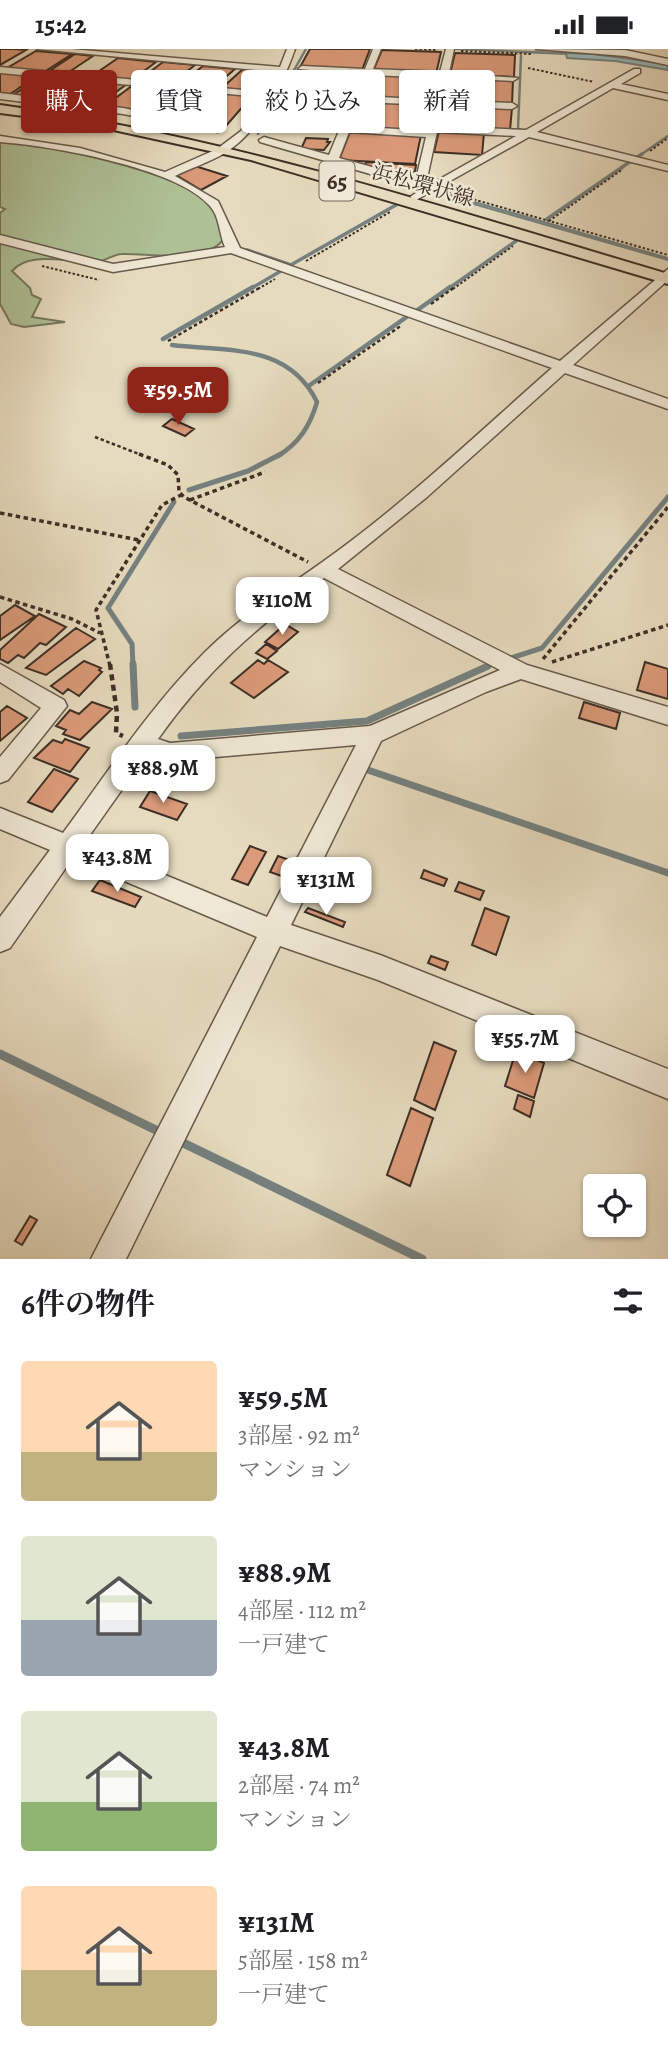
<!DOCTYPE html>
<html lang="ja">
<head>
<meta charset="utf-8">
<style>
  body { margin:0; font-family:Alegreya,"Noto Serif JP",serif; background:#f2f2f2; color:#202124; height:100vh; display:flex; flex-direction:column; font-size:26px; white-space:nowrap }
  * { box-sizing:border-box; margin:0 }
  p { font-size:23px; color:#757577 }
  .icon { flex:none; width:38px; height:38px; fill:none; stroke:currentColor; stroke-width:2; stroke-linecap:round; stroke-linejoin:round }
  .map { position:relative; height:1210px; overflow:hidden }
  .sheet { display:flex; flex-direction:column; background:#fff; flex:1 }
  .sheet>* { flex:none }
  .top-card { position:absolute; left:21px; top:21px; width:626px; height:63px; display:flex; gap:14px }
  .fabs { position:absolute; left:583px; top:1125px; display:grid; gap:14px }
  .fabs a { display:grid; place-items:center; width:63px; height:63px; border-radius:7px; background:#fff; box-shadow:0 2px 5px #0004; font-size:35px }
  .price { position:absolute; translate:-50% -60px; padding:0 16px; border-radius:14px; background:#fff; color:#222; font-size:23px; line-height:46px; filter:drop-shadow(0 2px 4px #0008) }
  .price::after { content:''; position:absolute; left:50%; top:42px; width:21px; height:16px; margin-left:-10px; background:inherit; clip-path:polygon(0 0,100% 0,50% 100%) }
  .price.current { background:#8f2418; color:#fff }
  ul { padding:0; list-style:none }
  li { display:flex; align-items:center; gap:21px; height:175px; padding:0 21px }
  li span { display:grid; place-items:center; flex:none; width:196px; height:140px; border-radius:7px; color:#555 }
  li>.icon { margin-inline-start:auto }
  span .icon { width:84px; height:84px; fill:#fffc; stroke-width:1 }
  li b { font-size:30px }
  h2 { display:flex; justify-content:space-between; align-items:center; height:84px; padding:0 21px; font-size:30px }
  .pill { padding:0 24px; border-radius:7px; background:#fff; box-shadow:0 2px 5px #0004; font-size:24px; line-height:63px }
  .pill.current { background:#8f2418; color:#fff }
  .status { display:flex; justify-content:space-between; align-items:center; height:49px; padding:0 35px; background:#fff; direction:ltr }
  .status svg { height:19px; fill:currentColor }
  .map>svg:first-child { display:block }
  .green { fill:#aec196; stroke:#76785e; stroke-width:2 }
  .water { fill:#9ab8bc; stroke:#758180; stroke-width:2 }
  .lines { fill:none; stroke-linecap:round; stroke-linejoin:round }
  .stream-far5 { stroke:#758180; stroke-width:2.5 }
  .stream-far4 { stroke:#758180; stroke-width:3.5 }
  .stream-far3 { stroke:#758180; stroke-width:4.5 }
  .stream-far2 { stroke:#758180; stroke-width:5 }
  .stream-far1 { stroke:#758180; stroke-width:7 }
  .stream { stroke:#758180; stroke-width:9 }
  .building { fill:#db9a79; stroke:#3e2f26; stroke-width:2 }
  .minor-casing { stroke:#685a4c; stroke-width:3 }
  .major-casing { stroke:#3e2f26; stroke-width:4 }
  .path-far3 { stroke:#3e2f26; stroke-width:2; stroke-dasharray:2.5 2; stroke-linecap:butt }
  .path-far2 { stroke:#3e2f26; stroke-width:2.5; stroke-dasharray:3.5 2.5; stroke-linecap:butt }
  .path-far1 { stroke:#3e2f26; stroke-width:3.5; stroke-dasharray:4.5 3.5; stroke-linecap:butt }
  .path { stroke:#3e2f26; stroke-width:4.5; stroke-dasharray:6 4.5; stroke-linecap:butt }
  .minor { fill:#efe8d5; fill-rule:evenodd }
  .major { fill:#e6dbbe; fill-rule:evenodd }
  .labels { text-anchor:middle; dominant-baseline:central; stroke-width:5; stroke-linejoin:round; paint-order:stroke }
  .far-street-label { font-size:21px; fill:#3e2f26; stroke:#efe8d5 }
  .shield { fill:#efe8d5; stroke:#73665a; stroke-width:2 }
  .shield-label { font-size:23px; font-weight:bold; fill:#3e2f26 }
</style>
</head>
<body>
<div class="status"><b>15:42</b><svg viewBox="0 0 49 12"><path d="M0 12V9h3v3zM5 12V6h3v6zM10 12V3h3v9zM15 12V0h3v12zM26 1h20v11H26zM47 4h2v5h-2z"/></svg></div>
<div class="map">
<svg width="668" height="1210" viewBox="0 0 668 1210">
  <rect width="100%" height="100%" fill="#e6dbbe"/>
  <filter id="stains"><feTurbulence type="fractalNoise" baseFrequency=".00286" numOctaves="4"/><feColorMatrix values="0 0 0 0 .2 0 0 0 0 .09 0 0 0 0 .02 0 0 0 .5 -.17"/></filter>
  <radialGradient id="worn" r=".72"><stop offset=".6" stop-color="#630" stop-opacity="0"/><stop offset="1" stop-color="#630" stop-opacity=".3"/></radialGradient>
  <path class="green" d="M0,92C42,95 193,124 215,161C219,169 223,183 222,192C203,215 148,204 122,205C115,205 108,210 101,212C75,217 31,199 12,222L30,239L32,246L41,250L32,268L65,273L24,278L11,275L0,255V164L5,160L0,158Z"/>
  <path class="water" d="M453,0L593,5L668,15V21L615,12L567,9L566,5Z
    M278,96L668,209V211L275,98Z"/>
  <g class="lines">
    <path class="stream-far5" d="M39,1L53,2
      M59,3L96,6
      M101,6L137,10
      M521,7L518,80L525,82
      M258,85L306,0
      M639,107L668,87"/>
    <path class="stream-far4" d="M636,109L642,105
      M547,170L631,112
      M247,201L291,216
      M289,217L396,156
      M250,240L281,222
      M448,240L516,192"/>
    <path class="stream-far3" d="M416,262L450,238
      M163,290L253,238
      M172,296C229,303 288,294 317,353C310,377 299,394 278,407
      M310,336L408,267"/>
    <path class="stream-far2" d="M189,441L248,422L281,405
      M511,609L542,599L668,448
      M133,617L132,595L108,559L174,453"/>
    <path class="stream-far1" d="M133,615L135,658
      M181,687L367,672L488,617
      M365,720L668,824"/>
    <path class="stream" d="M0,1005L162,1084
      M177,1091L422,1210"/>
  </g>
  <path class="building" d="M0,0H13L26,1L0,16Z
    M310,0H370L362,21L300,18Z
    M382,1L441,3L436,25L373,22Z
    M36,2L72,5L44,23L7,19Z
    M455,4L515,6L514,28L450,25Z
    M75,5L93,7L69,23L51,21Z
    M118,9L156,13L132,31L92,27Z
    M163,13L195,16L172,34L139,31Z
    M203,17L235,20L214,38L180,35Z
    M243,20L265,22L250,42L222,39Z
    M299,21L361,24L351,48L286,45Z
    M0,23L39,26L7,47L0,46Z
    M373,24L435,27L430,52L363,48Z
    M43,27L83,31L52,51L11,47Z
    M450,28L513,31L512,55L445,52Z
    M87,31L127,35L98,56L57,52Z
    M133,36L166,39L139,61L105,57Z
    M174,40L208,43L179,68L146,63Z
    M217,44L252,47L226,77L186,71Z
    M284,48L349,51L338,78L269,74Z
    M362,52L429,55L422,82L352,79Z
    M444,56L512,59L510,81L440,77Z
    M439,82L484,84L482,106L434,103Z
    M350,83L421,86L415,115L339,111Z
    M306,89L328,90L327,93H330L324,101L301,100Z
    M366,113L416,116L415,123L376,121L365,118Z
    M195,117L227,127L201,141L176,126Z
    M172,370L194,380L185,387L163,377Z
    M15,556L35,567L0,591V567Z
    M39,565L66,578L46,596L40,594L24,609L18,606L8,614L0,610V601Z
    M285,575L298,583L278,600L265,593Z
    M76,579L95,590L46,626L26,619Z
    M266,595L277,602L267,610L256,604Z
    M258,611L264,615L268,611L288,623L254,649L231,634Z
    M84,612L101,619L99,621L102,623L79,647L68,640L63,645L51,637Z
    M645,613L668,620V650L637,641Z
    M92,653L112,660L80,691L63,685L66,681L56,677L70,661L79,665Z
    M584,653L620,664L616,680L579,669Z
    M7,657L27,669L0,692V663Z
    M65,690L89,699L70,723L34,709L53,691L62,694Z
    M54,720L78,730L52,763L28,753Z
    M150,742L187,755L177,771L140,758Z
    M250,797L266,803L248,836L232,830Z
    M278,807L295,813L287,829L270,823Z
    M424,821L447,830L444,837L421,829Z
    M100,831L141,848L135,858L92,842Z
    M459,833L484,842L480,851L455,842Z
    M308,859L345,873L343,878L305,863Z
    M485,859L509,868L496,906L472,896Z
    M431,907L448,913L445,921L428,914Z
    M434,993L456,1002L435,1061L414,1051Z
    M516,1002L544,1014L534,1049L505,1037Z
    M518,1046L534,1052L530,1068L514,1060Z
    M411,1059L433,1069L410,1137L387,1126Z
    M30,1167L37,1171L22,1196L15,1192Z"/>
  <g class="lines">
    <g class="minor-casing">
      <path id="minor" d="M37,0H71L280,18L287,0H295C282,37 259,83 225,104C210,113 191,119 175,127L218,152L240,199L560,312L668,220V231L573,316L668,350V360L565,324L427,448L338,520L527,616L668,658V676L521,630L486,643L381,692L291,876L380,906L668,1020V1050L378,931L280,897L126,1210H91L257,888L72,810L10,899L0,903V868L50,801L0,780V759L63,784C108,723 150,658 204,604C248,560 302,530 351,492C421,439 486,377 552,319L231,204L113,223L0,194V186L113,215L225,198C219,185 220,168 210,157C176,118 51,97 0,93V87L80,99L165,123L217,100L241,82L262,48L0,24V18L265,43L277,23ZM324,529L500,621L370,677L170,694L158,690C207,621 256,578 324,529ZM356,696L267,868L85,793L147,705L170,712Z
        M373,0H381L373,20L440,23L446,0H454L449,24L518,29L513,32L448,29L444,51L512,54L517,57L512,60L442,57L438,77L526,81L634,20H640V24L621,35L668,45V51L613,39L537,83L668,116V122L529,88L416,151L410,148L422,140L260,93L259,91L264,88L329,106L351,53L283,47L288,44L354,47L362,25L298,20L302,17L365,20ZM371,26L439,29L434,51L363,47ZM361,53L433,56L427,82L351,77ZM349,83L426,88L416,130L339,109ZM437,83L516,87L431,135L426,134Z
        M536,0L625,1L668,10V16L625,7Z
        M0,44L123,59L223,80L218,83L123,65L0,50Z
        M0,615L64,651L67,657L8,731L0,734V708L41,659L0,633Z"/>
    </g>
    <g class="major-casing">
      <path id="major" d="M0,56C233,88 444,159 668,225V235L251,111L86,75L0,64Z"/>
    </g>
    <path class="path-far3" d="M415,0L437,1
      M461,2L531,5
      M528,19L594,33
      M650,102L668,89
      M448,143L668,206
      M549,172L623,120
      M306,212L390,163
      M42,217L99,231
      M258,240L275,230
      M453,240L513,197"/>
    <path class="path-far2" d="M431,255L455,238
      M168,292L261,238
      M318,334L402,276
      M95,388L144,407"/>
    <path class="path-far1" d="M139,405L168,416L178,426L179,443L184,448L308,513
      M190,451L265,423
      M0,464L139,491
      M0,548L72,570L100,584
      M543,610L668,458
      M552,613L668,576
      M110,617L96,561L162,456L181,446"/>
    <path class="path" d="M110,615L117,664L116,684L123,687"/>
    <use href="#minor" class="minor"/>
    <use href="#major" class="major"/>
  </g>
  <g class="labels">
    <g class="far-street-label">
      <text transform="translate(423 136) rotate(16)">浜松環状線</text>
    </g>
    <rect class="shield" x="319.5" y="112.5" width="35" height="39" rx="5"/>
    <g class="shield-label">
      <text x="337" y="132">65</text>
    </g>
  </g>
  <rect width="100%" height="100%" filter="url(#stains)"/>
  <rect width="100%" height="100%" fill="url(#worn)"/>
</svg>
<div class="fabs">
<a><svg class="icon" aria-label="locate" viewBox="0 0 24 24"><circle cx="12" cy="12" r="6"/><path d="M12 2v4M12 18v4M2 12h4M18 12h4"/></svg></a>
</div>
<b class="price current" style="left:178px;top:378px">¥59.5M</b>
<b class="price" style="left:282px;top:588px">¥110M</b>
<b class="price" style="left:163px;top:756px">¥88.9M</b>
<b class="price" style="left:117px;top:845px">¥43.8M</b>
<b class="price" style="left:326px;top:868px">¥131M</b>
<b class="price" style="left:525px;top:1026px">¥55.7M</b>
<div class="top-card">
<a class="pill current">購入</a>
<a class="pill">賃貸</a>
<a class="pill">絞り込み</a>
<a class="pill">新着</a>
</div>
</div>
<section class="sheet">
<h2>6件の物件<svg class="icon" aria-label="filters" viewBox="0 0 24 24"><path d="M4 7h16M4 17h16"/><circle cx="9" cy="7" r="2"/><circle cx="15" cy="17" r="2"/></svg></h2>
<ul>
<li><span style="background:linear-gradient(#ffd9b3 65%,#c2b280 0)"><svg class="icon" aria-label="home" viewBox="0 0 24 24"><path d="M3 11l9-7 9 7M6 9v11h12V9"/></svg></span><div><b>¥59.5M</b><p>3部屋 · 92 m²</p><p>マンション</p></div></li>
<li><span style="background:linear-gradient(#dfe7d0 60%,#9aa5b1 0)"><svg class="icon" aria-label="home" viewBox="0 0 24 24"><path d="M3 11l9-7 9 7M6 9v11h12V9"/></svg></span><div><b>¥88.9M</b><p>4部屋 · 112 m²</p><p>一戸建て</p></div></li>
<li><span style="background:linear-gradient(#dfe7d0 65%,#8fb573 0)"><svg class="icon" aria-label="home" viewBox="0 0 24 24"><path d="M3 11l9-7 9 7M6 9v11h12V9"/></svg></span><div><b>¥43.8M</b><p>2部屋 · 74 m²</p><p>マンション</p></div></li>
<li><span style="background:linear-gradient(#ffd9b3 60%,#c2b280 0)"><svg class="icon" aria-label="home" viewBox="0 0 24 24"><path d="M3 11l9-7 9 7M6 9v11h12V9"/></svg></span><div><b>¥131M</b><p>5部屋 · 158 m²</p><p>一戸建て</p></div></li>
</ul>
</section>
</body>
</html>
